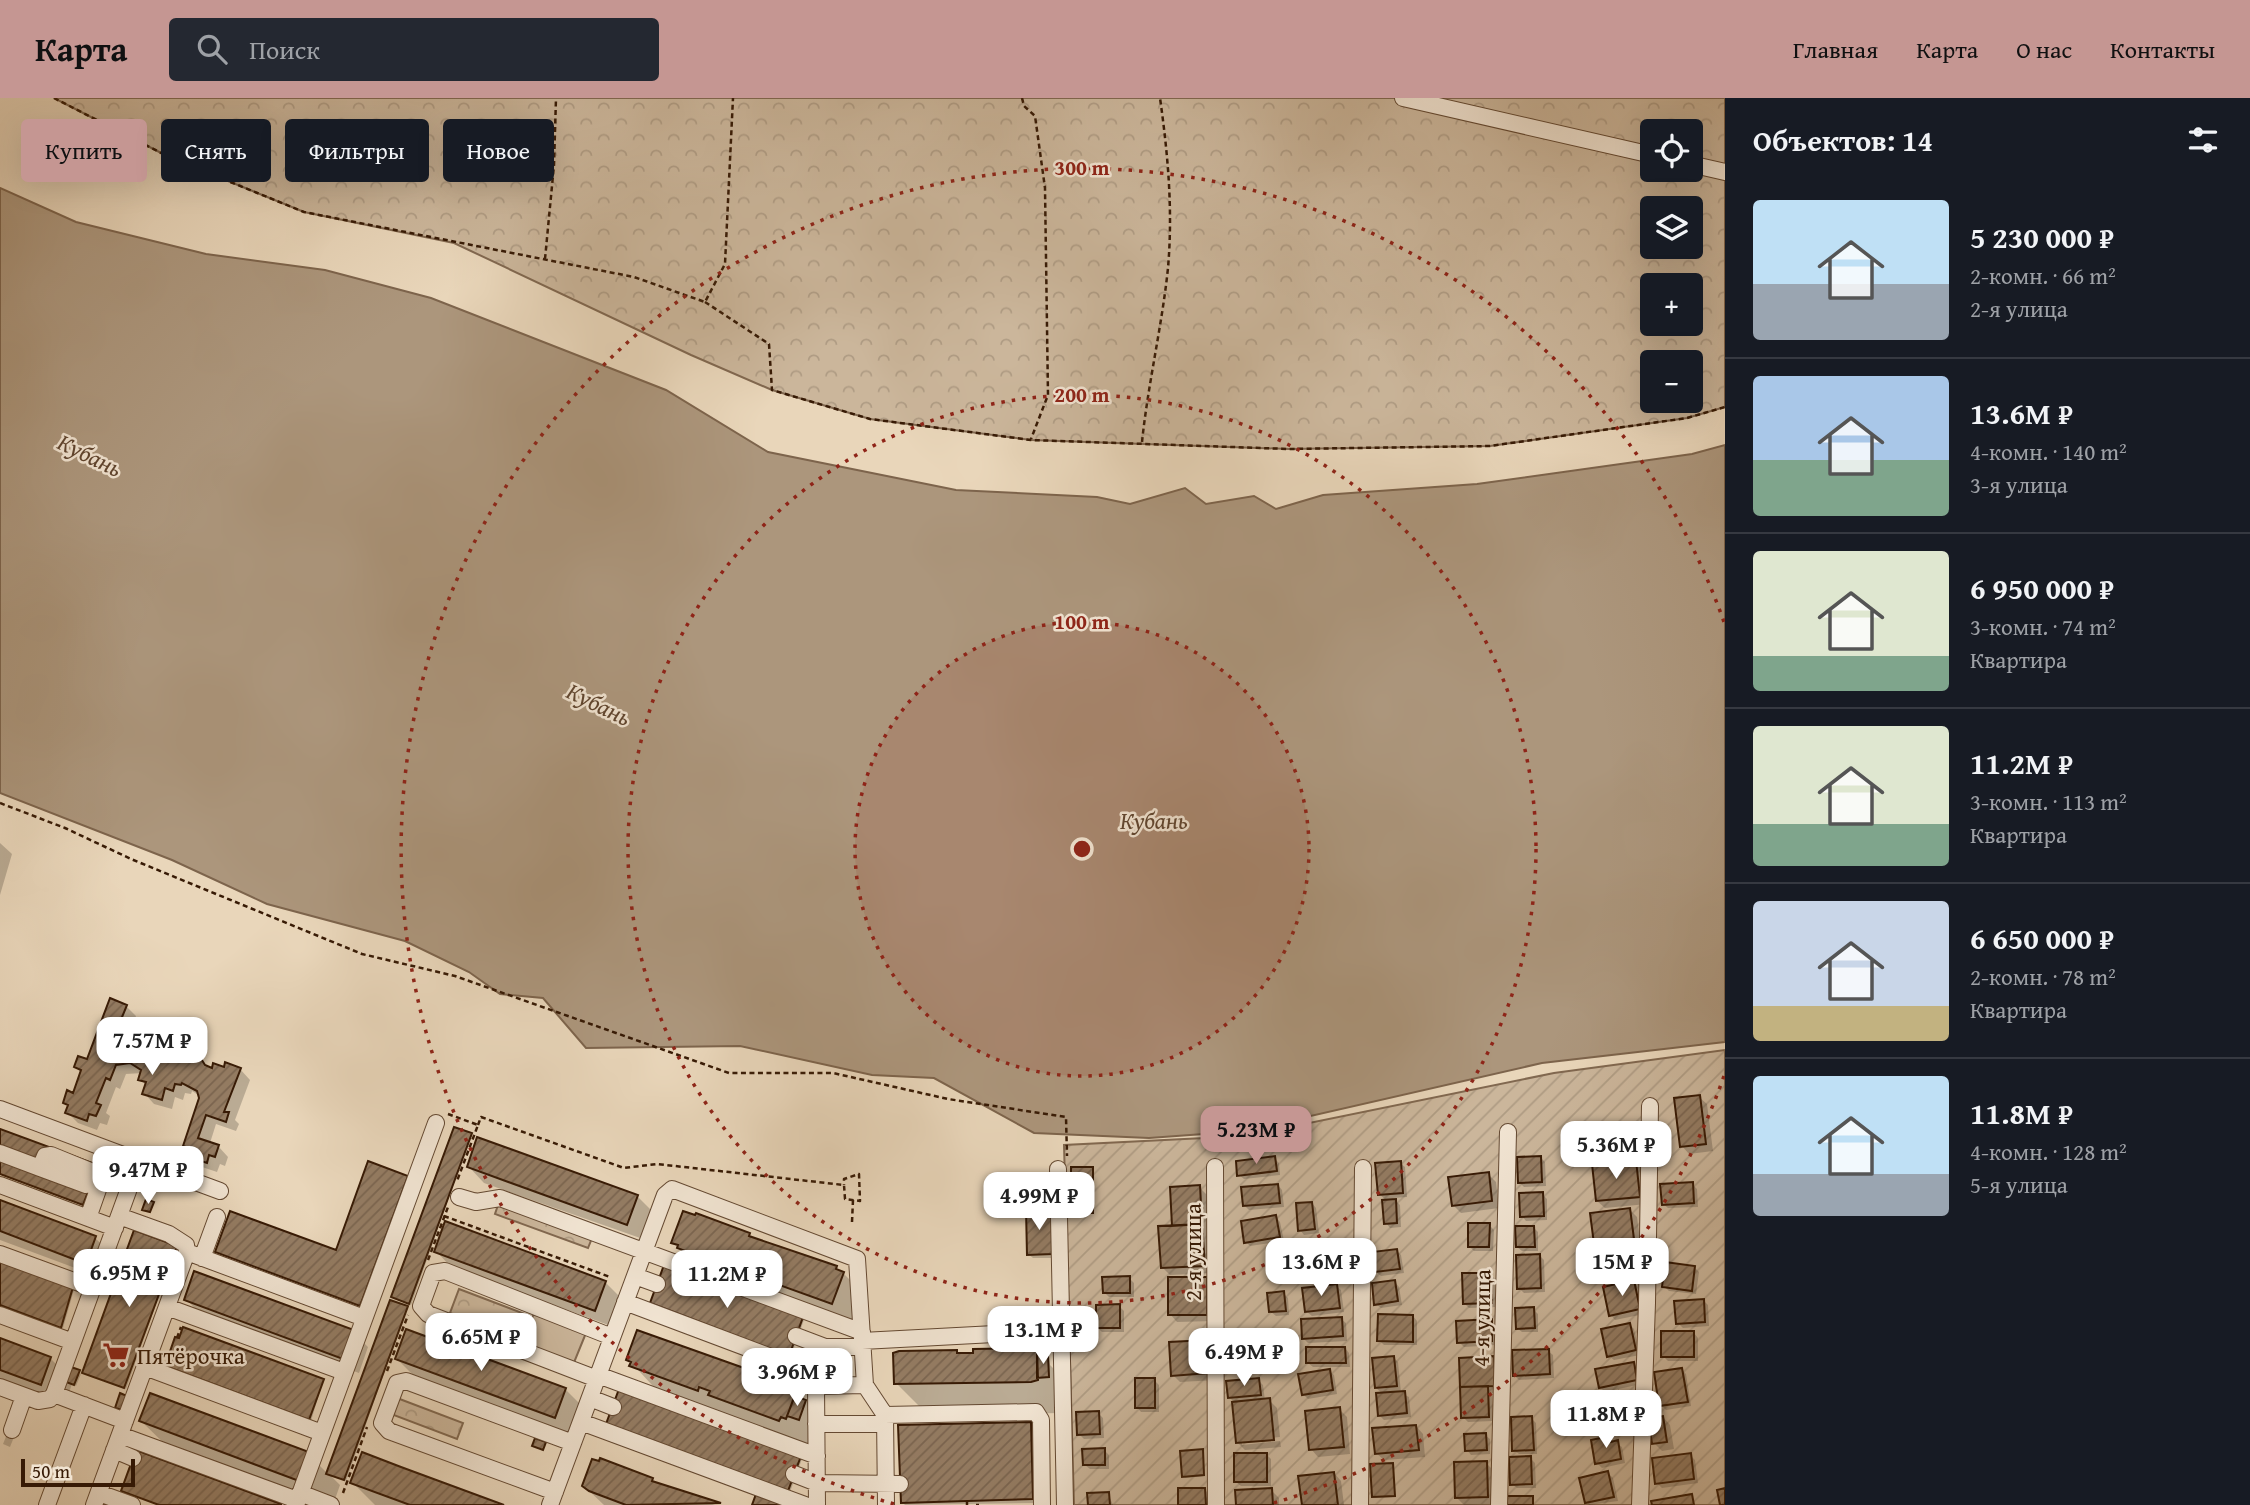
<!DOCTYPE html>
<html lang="ru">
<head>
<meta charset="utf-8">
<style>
  body { margin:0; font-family:"Gentium Book Plus",serif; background:#242831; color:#f1f3f6; height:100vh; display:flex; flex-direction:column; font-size:26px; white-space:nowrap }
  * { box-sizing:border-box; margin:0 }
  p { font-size:23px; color:#9ea1a6 }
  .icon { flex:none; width:38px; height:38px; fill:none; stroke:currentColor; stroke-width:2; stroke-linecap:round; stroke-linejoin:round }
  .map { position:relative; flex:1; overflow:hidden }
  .sheet { display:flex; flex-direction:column; background:#171b24; width:525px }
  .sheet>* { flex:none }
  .hud { position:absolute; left:21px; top:21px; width:665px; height:63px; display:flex; gap:14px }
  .buttons { position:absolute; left:1640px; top:21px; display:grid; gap:14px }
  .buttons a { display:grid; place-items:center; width:63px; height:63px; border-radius:7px; background:#171b24; box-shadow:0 7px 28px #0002; font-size:35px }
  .scale { position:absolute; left:21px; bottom:18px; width:114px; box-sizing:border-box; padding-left:7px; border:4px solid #371a05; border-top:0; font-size:19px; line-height:24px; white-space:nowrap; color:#371a05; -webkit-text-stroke:5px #f1e4d2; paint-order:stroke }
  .price { position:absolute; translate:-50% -60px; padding:0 16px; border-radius:14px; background:#fff; color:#222; font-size:23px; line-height:46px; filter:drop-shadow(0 2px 4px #0008) }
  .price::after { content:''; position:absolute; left:50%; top:42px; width:21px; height:16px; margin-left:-10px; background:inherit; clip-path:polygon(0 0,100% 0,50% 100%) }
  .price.selected { background:#c59692; color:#111 }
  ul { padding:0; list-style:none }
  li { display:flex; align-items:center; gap:21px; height:175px; padding:0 28px }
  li+li { border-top:2px solid #363941 }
  li span { display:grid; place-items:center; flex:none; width:196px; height:140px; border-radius:7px; color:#555 }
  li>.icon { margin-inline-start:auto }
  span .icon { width:84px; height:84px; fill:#fffc; stroke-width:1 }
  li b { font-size:30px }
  h2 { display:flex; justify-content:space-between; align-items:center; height:84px; padding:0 28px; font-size:30px }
  .tag { padding:0 24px; border-radius:7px; background:#171b24; box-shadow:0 7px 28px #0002; font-size:24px; line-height:63px }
  .tag.selected { background:#c59692; color:#111 }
  header { display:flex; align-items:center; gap:42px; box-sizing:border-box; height:98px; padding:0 35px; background:#c59692; color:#111 }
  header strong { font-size:33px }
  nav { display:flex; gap:38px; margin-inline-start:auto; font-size:24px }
  .search { width:490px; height:63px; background:#242831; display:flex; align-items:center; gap:18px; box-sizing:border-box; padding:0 24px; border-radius:7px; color:#9ea1a6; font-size:26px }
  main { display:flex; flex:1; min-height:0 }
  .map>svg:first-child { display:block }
  .grass { fill:#cbb69b; stroke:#816850; stroke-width:2 }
  .park { fill:url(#park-crowns); stroke:#816850; stroke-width:2; fill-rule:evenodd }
  .garden { fill:url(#garden-furrows); stroke:#816850; stroke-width:2 }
  .water { fill:#ac967c; stroke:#7d644c; stroke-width:2 }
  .shadow { fill:#0003 }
  .building { fill:url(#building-hatch); stroke:#371a05; stroke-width:2 }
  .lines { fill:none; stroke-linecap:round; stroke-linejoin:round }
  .minor-casing { stroke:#644932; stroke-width:18 }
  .path { stroke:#371a05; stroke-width:2.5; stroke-dasharray:5 3.5; stroke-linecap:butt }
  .minor { stroke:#f1e4d2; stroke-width:16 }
  .ring { fill:none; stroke:#8f2418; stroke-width:3.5; stroke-dasharray:3.5 7 }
  .labels { text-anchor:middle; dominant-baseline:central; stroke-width:5; stroke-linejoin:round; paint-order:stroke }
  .street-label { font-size:23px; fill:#371a05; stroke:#f1e4d2 }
  .poi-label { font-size:23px; fill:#371a05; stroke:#f1e4d2; text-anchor:start }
  .water-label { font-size:24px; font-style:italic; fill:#60452f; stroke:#f1e4d2 }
  .centre { fill:#8f2418; stroke:#f1e4d2; stroke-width:3.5 }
  .ring-label { font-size:21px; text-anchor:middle; font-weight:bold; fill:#8f2418; stroke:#f1e4d2; stroke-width:5; stroke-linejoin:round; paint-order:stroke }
</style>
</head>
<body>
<header>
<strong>Карта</strong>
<div class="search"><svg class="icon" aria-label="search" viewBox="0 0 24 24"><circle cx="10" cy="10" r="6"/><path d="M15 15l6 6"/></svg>Поиск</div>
<nav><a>Главная</a><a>Карта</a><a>О нас</a><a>Контакты</a></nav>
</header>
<main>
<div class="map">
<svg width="1725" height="1407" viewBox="0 0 1725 1407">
  <defs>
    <pattern id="park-crowns" width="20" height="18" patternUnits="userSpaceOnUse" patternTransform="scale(1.75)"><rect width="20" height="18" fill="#cbb69b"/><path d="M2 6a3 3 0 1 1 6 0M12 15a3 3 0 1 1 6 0" fill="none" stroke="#af9c84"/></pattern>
    <pattern id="garden-furrows" width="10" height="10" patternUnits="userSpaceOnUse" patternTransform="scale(1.75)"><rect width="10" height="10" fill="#cbb69b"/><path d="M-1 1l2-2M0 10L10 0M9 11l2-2" fill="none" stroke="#af9c84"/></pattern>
    <pattern id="building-hatch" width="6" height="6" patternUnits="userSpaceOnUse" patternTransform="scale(1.75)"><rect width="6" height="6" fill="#947c63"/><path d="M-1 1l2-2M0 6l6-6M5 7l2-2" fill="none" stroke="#7a6550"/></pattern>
  </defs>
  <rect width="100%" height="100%" fill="#e9d6ba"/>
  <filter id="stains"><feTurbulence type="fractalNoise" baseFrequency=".00286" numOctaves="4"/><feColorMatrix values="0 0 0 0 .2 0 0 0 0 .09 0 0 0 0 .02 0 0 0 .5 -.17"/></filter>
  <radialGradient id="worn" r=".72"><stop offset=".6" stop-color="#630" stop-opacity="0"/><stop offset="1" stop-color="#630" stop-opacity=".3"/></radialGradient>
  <path class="grass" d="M534,1215L586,1235L573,1267L522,1247Z"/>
  <path class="park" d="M54,0H1725V309L1687,320L1490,348L1289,351L1031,342L870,321L772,292L691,257L454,145L304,114L169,59ZM1652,33H1690V72H1652ZM1652,110H1690V149H1652ZM1652,187H1690V226H1652ZM1652,264H1690V303H1652Z
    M498,1107L592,1140L588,1150L495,1116Z
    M459,1191L530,1218L521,1243L450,1215Z
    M397,1300L463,1325L457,1341L391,1316Z"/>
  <path class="garden" d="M1725,952V1407H1074L1064,1047L1245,1038L1554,975Z"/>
  <path class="water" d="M0,90L76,124L206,156L325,172L431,200L666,292L768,354L956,392L1097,399L1130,406L1185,390L1206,406L1254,398L1276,411L1323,397L1477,386L1692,356L1725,347V944L1542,965L1245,1033L1149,1040L1034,1035L934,980L872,977L740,948L586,950L543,900L500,896L469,874L405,843L267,806L172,762L0,695Z"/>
  <path class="shadow" d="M0,745L12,756L0,797Z
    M126,908L136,918L129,937L163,952L179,947L190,957L188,961L197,964L200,962L208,970L240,971L250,982L235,1022L239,1026L236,1033L216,1026L210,1045L218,1048L228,1059L225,1068L220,1066L217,1074L199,1068L188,1058L190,1052L185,1047L200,998L192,993L191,996L185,995L183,1002L175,999L172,1011L154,1006L144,995L147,988L140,981L143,975L126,976L120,991L116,989L106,1015L110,1018L107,1027L100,1025L97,1032L78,1025L67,1014L70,1009L65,1004L74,997L82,975L76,969L88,963Z
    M1699,999L1707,1006L1713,1053L1689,1056L1682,1048Z
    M1634,1027L1641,1035L1645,1061L1635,1063L1643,1071L1647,1106L1605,1110L1597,1103L1604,1067L1597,1060Z
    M0,1033L98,1071L85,1108L0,1076Z
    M471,1037L411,1207L395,1201L393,1199Z
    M1540,1059L1545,1064L1546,1088L1524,1089L1519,1084Z
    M1274,1060L1279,1065L1280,1077L1244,1081L1239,1077Z
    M1400,1065L1405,1069L1407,1099L1393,1100L1400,1107L1401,1129L1390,1130L1386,1125L1387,1103L1379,1096Z
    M469,1069L637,1098L653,1114L643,1141L484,1085Z
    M1092,1071L1094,1116H1075L1073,1114Z
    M1488,1076L1496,1084L1499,1110L1461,1115L1453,1107Z
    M407,1079L362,1208L217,1154L337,1155Z
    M1692,1086L1697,1091L1698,1109L1668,1110L1663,1106Z
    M1278,1087L1282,1092L1284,1109L1249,1112L1244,1107Z
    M1199,1089L1207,1097L1211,1175L1170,1177L1162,1169L1174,1129Z
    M1542,1096L1547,1101V1122L1526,1123L1522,1118Z
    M0,1104L95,1140L111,1155L102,1180L0,1142Z
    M1312,1105L1316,1110L1319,1135L1304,1137L1300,1132Z
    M1629,1111L1637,1119L1641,1148L1603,1153L1595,1145Z
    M1028,1113L1056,1160H1033L1028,1156Z
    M1276,1119L1280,1124L1284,1143L1250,1148L1246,1144Z
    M1489,1127L1494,1132L1493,1153H1474L1469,1148Z
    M1533,1129L1538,1134V1153H1522L1517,1149Z
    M749,1137L755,1142L776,1150L778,1147L836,1170L843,1175L866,1198L855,1228L696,1167L673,1144Z
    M1345,1148L1352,1156L1354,1178L1311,1182L1304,1174Z
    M176,1150L126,1291L86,1276Z
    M436,1153L605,1184L621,1200L611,1228L451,1169Z
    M1397,1153L1401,1157L1404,1175L1381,1178L1376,1174Z
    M1539,1157L1544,1162L1545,1194L1524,1195L1519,1190Z
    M0,1164L74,1192L63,1230L0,1207Z
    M1695,1170L1699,1174L1696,1196L1669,1193L1664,1188Z
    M1490,1176L1495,1181L1496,1209L1469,1210L1465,1206Z
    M1129,1180L1134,1185V1199H1109L1104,1194Z
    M1206,1180L1213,1188L1214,1223L1177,1224L1170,1216Z
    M1395,1184L1399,1189L1402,1207L1381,1210L1376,1206Z
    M1633,1184L1638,1189L1644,1216L1615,1222L1611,1217Z
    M1336,1188L1341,1192L1344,1214L1312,1218L1307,1214Z
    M1283,1195L1288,1200L1289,1217L1276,1218L1271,1214Z
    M186,1201L353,1234L368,1249L359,1275L201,1217Z
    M1703,1202L1708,1207L1709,1228L1683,1230L1678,1225Z
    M654,1207L802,1221L804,1222L791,1258Z
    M1119,1208L1124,1213V1234H1102L1097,1229Z
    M407,1210L346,1383L330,1377L340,1387L333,1407L173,1354L141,1323L308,1356L328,1376Z
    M1533,1211L1538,1216V1234H1522L1517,1230Z
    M1413,1218L1417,1223V1247H1384L1379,1242Z
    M1341,1221L1346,1225L1347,1243L1308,1245L1303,1240Z
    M1491,1223L1496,1228V1247L1464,1249L1459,1244Z
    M1630,1227L1634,1231L1640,1257L1614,1262L1609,1258Z
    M184,1231L323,1283L311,1323L168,1270Z
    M1244,1233L1249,1237L1250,1257L1236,1258L1231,1254Z
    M638,1234L796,1293L827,1324L818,1351L663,1299L628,1261Z
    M1694,1235L1698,1240V1263H1668L1663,1258Z
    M0,1242L50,1260L69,1279L81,1276L76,1288L72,1286L64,1309L0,1285Z
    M1206,1244L1214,1251L1216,1282L1180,1284L1173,1277Z
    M1345,1250L1349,1255L1350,1269H1313L1308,1265Z
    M957,1253L960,1257L1036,1253L1041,1258H1048L1050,1267L1068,1285L1063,1315L928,1317L896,1285Z
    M1548,1253L1553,1257L1554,1280L1519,1282L1514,1277Z
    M1393,1259L1398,1264L1401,1295L1409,1299L1411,1319L1384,1322L1379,1317L1383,1296L1376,1290Z
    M1494,1260L1501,1268L1502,1294L1492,1295L1493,1323L1468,1324L1463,1319Z
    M397,1261L565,1291L588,1314L578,1342L420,1284Z
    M1633,1265L1638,1270L1641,1286L1605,1294L1600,1289Z
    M1682,1272L1686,1276L1691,1308L1666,1312L1661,1307Z
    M1329,1273L1334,1277L1337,1296L1308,1301L1303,1296Z
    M1154,1282L1159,1287V1314H1141L1137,1309Z
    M1258,1282L1263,1287L1265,1303L1269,1302L1277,1310L1280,1339L1242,1343V1347L1280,1343L1281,1349L1245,1352L1238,1345L1234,1304L1230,1300Z
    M1618,1295L1625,1322L1601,1326L1600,1325Z
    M1339,1311L1347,1319L1350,1356L1318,1359L1311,1351Z
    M1098,1315L1103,1320L1104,1340L1084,1341L1079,1336Z
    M1663,1319L1670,1327L1674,1351L1662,1353L1654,1345Z
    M1531,1320L1536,1325L1537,1356H1519L1514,1352Z
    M1030,1325L1035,1330L1037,1405L905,1407L902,1404Z
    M610,1328L800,1360L802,1361L790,1394Z
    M1416,1328L1423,1336L1425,1359L1384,1362L1376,1355Z
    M7,1336L14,1339L10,1349L3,1346Z
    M1485,1337L1490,1341V1356L1471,1357L1467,1352Z
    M1609,1340L1622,1349L1625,1365L1602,1370L1597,1365Z
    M1104,1352L1109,1357V1371H1090L1085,1367Z
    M1202,1353L1205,1378L1185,1380L1183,1378Z
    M1266,1356L1271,1361V1388H1241L1236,1384Z
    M1690,1357L1695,1362L1698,1385L1662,1390L1657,1385Z
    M1530,1360L1535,1365L1536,1390H1517L1512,1386Z
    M1486,1365L1494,1373L1495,1406L1464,1407L1457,1400Z
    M1392,1367L1393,1399L1375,1400L1373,1399Z
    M1334,1375L1341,1383L1344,1407H1304Z
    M1608,1375L1613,1380L1618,1403L1589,1407L1587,1404Z
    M652,1381L656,1386L715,1407H604L584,1388Z
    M352,1384L499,1407H375Z
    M1205,1392L1209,1396L1210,1407H1180Z
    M1271,1392L1279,1400V1407H1238Z
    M1108,1396L1113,1407H1089Z"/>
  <path class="building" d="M110,900L127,907L118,929L127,935L137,936L141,942L162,950L166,940L180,945L177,954L197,962L200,959L205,967L212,970L213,965L224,969L225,964L241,970L224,1014H229L226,1024L206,1017L198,1040L219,1047L215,1059L209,1057L207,1065L186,1058L189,1050L183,1048L199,1000L197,993L182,985L181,987L175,986L173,993L165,990L162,1002L142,996L146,984L138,982L141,972L130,965L116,967L110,982L106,980L96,1005L101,1007L96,1018L89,1016L87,1023L65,1015L68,1007L63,1005L67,992L73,995L81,972L74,969L78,958L87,961Z
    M1700,997L1706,1046L1680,1049L1674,1000Z
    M1635,1025L1639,1054L1596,1061L1591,1032Z
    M454,1029L472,1035L409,1206L391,1199Z
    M0,1031L98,1067L83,1107L0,1076Z
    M477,1039L638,1097L627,1127L467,1069Z
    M1275,1058L1277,1073L1237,1078L1236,1063Z
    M1541,1058L1542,1084L1518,1085L1517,1059Z
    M1636,1062L1640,1099L1596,1103L1592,1066Z
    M368,1063L408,1078L360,1208L215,1154L230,1113L336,1152Z
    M1401,1063L1403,1095L1378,1097L1375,1065Z
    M1071,1069H1093V1115H1071Z
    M1489,1074L1492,1103L1452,1108L1448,1079Z
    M1693,1084L1694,1105L1662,1107L1660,1086Z
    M1278,1086L1280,1105L1243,1108L1241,1089Z
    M1200,1087L1202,1126L1172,1128L1170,1089Z
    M1543,1094L1544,1118L1520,1119L1519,1095Z
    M146,1101L154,1104L150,1114L142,1112Z
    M1396,1101L1397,1125L1384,1126L1382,1102Z
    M0,1102L96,1138L86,1166L0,1133Z
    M1312,1104L1315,1131L1298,1133L1296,1105Z
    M1630,1110L1634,1141L1594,1146L1590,1115Z
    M1026,1111H1052V1156L1027,1157Z
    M683,1113L695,1117L696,1115L750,1135L749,1138L837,1168L836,1171L844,1174L832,1206L677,1150L678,1147L671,1145Z
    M1276,1117L1280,1139L1244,1145L1241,1123Z
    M445,1123L606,1183L595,1213L434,1154Z
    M1468,1125H1490L1489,1149H1468Z
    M1202,1126L1205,1168L1161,1170L1158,1128Z
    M1515,1128H1534L1535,1149H1516Z
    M134,1132L177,1148L124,1290L82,1275Z
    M1345,1146L1348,1171L1302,1175L1300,1150Z
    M1397,1151L1400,1171L1375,1174L1372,1154Z
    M1540,1156L1541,1190L1517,1191L1516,1157Z
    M0,1162L73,1189L61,1230L0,1207Z
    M1665,1164L1695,1168L1692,1193L1662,1189Z
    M664,1167L803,1219L789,1258L650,1205Z
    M194,1173L354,1232L343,1261L184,1202Z
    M1462,1175H1491L1492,1205L1463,1206Z
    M1130,1178V1195H1103L1102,1179Z
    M1168,1179H1207V1217H1168Z
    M1395,1182L1398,1203L1374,1207L1372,1185Z
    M1634,1182L1640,1211L1609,1218L1603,1189Z
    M1337,1186L1340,1210L1305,1214L1302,1190Z
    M1284,1193L1286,1213L1269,1214L1267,1195Z
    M1704,1201L1705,1224L1676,1226L1674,1203Z
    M390,1202L408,1208L344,1382L326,1376Z
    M1120,1206V1230H1096V1207Z
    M1534,1209L1535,1230L1516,1231L1515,1210Z
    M1378,1216L1413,1217V1244L1377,1243Z
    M1342,1219L1343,1238L1302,1241L1301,1221Z
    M1492,1221V1243L1457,1245L1456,1223Z
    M1630,1225L1636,1252L1607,1259L1601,1231Z
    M183,1229L324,1281L309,1322L165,1268L175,1239L179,1240Z
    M406,1231L566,1290L555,1320L395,1261Z
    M1245,1231L1247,1253L1229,1254L1227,1232Z
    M637,1232L789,1286L797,1291L786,1321L781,1319L779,1323L708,1297L710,1293L699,1289L698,1293L629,1268L631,1264L626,1262Z
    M1661,1233H1694V1259H1661Z
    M0,1240L51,1259L41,1287L0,1272Z
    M1207,1242L1209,1275L1171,1278L1169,1244Z
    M1306,1249H1345L1346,1265H1306Z
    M1030,1250L1037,1251L1038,1282L1031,1284L894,1286L893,1255L899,1253L957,1252V1255H973V1251Z
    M1549,1251L1550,1276L1513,1278L1512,1252Z
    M1037,1256H1048L1049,1279L1037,1280Z
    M823,1257H835V1269H824Z
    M1394,1258L1397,1288L1375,1290L1372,1260Z
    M1494,1258L1496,1288L1460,1289L1459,1260Z
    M1634,1264L1637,1282L1599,1290L1595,1271Z
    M71,1269L80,1272L74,1287L66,1284Z
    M1682,1270L1688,1304L1659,1308L1654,1274Z
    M1330,1271L1333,1292L1302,1297L1298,1276Z
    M1135,1280H1155V1310H1135Z
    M1259,1280L1261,1297L1228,1300L1226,1283Z
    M1488,1288L1489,1319L1461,1320L1460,1289Z
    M619,1291L801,1358L788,1393L606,1326Z
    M1405,1293L1407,1315L1378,1318L1376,1295Z
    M1618,1293L1624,1320L1598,1325L1592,1298Z
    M120,1295L127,1298L122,1312L115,1310Z
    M150,1295L309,1354L299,1383L139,1323Z
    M795,1298L806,1302L799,1322L787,1318Z
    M1270,1300L1274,1342L1236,1345L1232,1304Z
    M1340,1309L1344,1349L1309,1352L1305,1313Z
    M1099,1313L1100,1336L1077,1337L1076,1314Z
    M1532,1318L1534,1352L1512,1353L1511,1319Z
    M1663,1318L1667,1344L1652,1346L1648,1320Z
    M1031,1324L1033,1401L901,1405L898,1327Z
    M1416,1327L1419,1352L1375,1356L1372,1330Z
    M1486,1335L1487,1352L1465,1353L1464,1336Z
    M1610,1338L1611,1344L1618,1342L1621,1361L1595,1366L1591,1342Z
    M535,1340L546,1344L543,1352L532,1348Z
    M1105,1350V1367H1083L1082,1351Z
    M1203,1351L1204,1377L1182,1379L1180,1353Z
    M136,1352L281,1406V1407H159L121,1393Z
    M362,1354L401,1369L504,1407H410L350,1385Z
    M1234,1355H1267V1384H1234Z
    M1691,1355L1694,1381L1655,1386L1652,1360Z
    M1531,1358L1532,1386L1510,1387L1509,1359Z
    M600,1360L653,1380L652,1383L721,1405L626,1407L589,1393L582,1388L592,1361L599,1363Z
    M1487,1363L1488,1399L1455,1400L1454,1364Z
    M1393,1365L1395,1398L1372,1399L1370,1366Z
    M1608,1373L1614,1399L1585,1405L1579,1380Z
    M1334,1374L1338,1407H1302L1298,1378Z
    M1178,1390H1205L1206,1407H1178Z
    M1272,1390L1273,1407H1236L1235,1392Z
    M1725,1390V1407H1720L1717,1392Z
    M1109,1394L1110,1407H1088L1087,1395Z
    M756,1396L785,1407H752Z
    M1692,1396L1694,1407H1652L1651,1403Z
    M1506,1398H1533V1407H1506Z"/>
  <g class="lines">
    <g class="minor-casing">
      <path id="minor" d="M1403,0L1652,57
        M1690,66L1725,74
        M0,1011L139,1063
        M0,1055L40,1070L45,1058L51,1057L100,1077L101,1083L88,1120
        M1215,1069L1216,1407
        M40,1070L86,1087
        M1058,1071L1065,1407
        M0,1087L115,1130
        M459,1099L476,1104L500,1100L862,1234
        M119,1118L169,1136L186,1147L187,1154
        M0,1156L93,1190
        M202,1160L217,1119
        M635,1178L657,1186
        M625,1204L811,1274L816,1288L817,1407
        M167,1209L344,1274
        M0,1217L73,1244
        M796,1238L825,1249H862
        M862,1243L1051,1233
        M145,1269L322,1335
        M598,1277L817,1358
        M597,1281L428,1216L421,1208L433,1175L445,1173L612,1239
        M816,1288L865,1287
        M0,1289L38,1303L50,1301L54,1296L125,1323
        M54,1296L139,1063L220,1093
        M590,1300L613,1309
        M885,1317L1036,1314L1041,1322L1042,1407
        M581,1324L805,1407
        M816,1326H885
        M12,1332L24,1298
        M120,1337L297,1402
        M114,1352L133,1360
        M794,1376L817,1385L900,1386
        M555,1394L389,1333L382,1325L397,1285L406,1283L573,1345
        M99,1395L132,1407
        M300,1395L331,1407
        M47,1407L84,1307
        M94,1407L187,1154L364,1220
        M296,1407L436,1025
        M550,1407L665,1097L672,1091L857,1161L865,1287L885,1317L886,1407
        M1360,1407L1363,1070
        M1499,1407L1508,1034
        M1640,1407L1647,1205L1650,1008"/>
    </g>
    <path class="path" d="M54,0L169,59L304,114L634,179L705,204L725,166L733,0
      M1022,0L1024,8L1035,18L1045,90L1048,297L1031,341
      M545,161L554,67L556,0
      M705,204L769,246L772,292L870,321L1031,342L1289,351L1490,348L1687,320L1725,309
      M1142,344C1148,286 1162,228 1168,170C1173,112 1168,57 1160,0
      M0,705L65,730L131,761L362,856L455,878L729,975H833L948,1001L1066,1019L1067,1058
      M448,1016L478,1027L457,1083
      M478,1027L481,1019L624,1070L657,1066L844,1087L845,1101L860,1103L859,1076L844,1081V1087
      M444,1118L610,1179
      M852,1124L853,1102
      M428,1162L448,1109
      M177,1240L181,1229
      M387,1273L408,1217
      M343,1395L367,1329
      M967,1403V1407
      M976,1407H979"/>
    <use href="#minor" class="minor"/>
  </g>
  <circle cx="1082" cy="751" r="227" fill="#8f2418" fill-opacity=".12"/>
  <g class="ring">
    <circle cx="1082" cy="751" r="227"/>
    <circle cx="1082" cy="751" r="454"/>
    <path d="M1724 978A681 681 0 0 1 1270 1406M894 1406A681 681 0 1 1 1724 524"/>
  </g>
  <defs>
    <g id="supermarket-bare" transform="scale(2.1)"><path d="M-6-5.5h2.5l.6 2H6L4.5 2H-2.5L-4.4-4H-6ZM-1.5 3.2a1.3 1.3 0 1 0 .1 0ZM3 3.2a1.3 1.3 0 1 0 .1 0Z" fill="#8f2418" stroke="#f1e4d2" stroke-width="2.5" paint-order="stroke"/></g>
  </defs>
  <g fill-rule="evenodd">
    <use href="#supermarket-bare" x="116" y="1257"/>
  </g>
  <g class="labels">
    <g class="street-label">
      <text transform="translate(1192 1154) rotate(-90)">2-я улица</text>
      <text transform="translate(1481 1220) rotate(-89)">4-я улица</text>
    </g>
    <g class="poi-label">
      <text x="137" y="1257">Пятёрочка</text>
    </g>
    <g class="water-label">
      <text transform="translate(90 357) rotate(26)">Кубань</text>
      <text transform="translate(599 606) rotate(26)">Кубань</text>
      <text x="1154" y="722">Кубань</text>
    </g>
  </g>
  <circle cx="1082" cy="751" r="10" class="centre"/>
  <g class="ring-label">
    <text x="1082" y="77">300 m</text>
    <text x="1082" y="304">200 m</text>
    <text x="1082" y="531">100 m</text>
  </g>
  <rect width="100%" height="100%" filter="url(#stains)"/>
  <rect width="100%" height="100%" fill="url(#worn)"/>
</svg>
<div class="buttons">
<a><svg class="icon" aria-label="locate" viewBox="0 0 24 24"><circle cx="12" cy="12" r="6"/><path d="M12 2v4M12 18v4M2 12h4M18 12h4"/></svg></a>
<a><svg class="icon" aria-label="layers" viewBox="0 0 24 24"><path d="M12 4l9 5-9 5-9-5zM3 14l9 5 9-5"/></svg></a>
<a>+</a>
<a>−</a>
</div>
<div class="scale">50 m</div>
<b class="price" style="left:152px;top:979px">7.57M ₽</b>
<b class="price selected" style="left:1256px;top:1068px">5.23M ₽</b>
<b class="price" style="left:1616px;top:1083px">5.36M ₽</b>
<b class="price" style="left:148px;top:1108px">9.47M ₽</b>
<b class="price" style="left:1039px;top:1134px">4.99M ₽</b>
<b class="price" style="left:1321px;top:1200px">13.6M ₽</b>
<b class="price" style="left:1622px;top:1200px">15M ₽</b>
<b class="price" style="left:129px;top:1211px">6.95M ₽</b>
<b class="price" style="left:727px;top:1212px">11.2M ₽</b>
<b class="price" style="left:1043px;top:1268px">13.1M ₽</b>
<b class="price" style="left:481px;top:1275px">6.65M ₽</b>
<b class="price" style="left:1244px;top:1290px">6.49M ₽</b>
<b class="price" style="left:797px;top:1310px">3.96M ₽</b>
<b class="price" style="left:1606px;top:1352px">11.8M ₽</b>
<div class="hud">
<a class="tag selected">Купить</a>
<a class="tag">Снять</a>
<a class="tag">Фильтры</a>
<a class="tag">Новое</a>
</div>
</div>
<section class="sheet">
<h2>Объектов: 14<svg class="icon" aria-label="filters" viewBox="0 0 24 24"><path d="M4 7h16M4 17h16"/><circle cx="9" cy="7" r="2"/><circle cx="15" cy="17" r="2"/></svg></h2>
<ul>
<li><span style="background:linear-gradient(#bfe0f5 60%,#9aa5b1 0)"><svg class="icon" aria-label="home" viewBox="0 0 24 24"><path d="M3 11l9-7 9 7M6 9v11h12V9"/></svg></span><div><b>5 230 000 ₽</b><p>2-комн. · 66 m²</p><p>2-я улица</p></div></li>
<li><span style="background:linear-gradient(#a9c7e8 60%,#7fa58c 0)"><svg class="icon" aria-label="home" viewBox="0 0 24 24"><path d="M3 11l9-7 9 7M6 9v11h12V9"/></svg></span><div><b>13.6M ₽</b><p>4-комн. · 140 m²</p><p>3-я улица</p></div></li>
<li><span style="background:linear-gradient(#dfe7d0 75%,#7fa58c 0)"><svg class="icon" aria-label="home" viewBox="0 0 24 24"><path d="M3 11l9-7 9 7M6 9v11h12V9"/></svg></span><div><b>6 950 000 ₽</b><p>3-комн. · 74 m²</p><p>Квартира</p></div></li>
<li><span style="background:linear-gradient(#dfe7d0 70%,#7fa58c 0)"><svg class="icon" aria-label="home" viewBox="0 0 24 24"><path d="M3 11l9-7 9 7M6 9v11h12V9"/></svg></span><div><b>11.2M ₽</b><p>3-комн. · 113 m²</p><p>Квартира</p></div></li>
<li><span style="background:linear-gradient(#c9d6e8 75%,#c2b280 0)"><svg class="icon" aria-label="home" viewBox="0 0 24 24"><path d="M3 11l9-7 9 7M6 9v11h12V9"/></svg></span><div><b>6 650 000 ₽</b><p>2-комн. · 78 m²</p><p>Квартира</p></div></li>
<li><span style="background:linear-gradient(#bfe0f5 70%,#9aa5b1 0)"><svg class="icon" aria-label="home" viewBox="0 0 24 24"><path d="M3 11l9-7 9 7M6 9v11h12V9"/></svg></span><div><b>11.8M ₽</b><p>4-комн. · 128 m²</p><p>5-я улица</p></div></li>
</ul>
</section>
</main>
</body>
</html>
